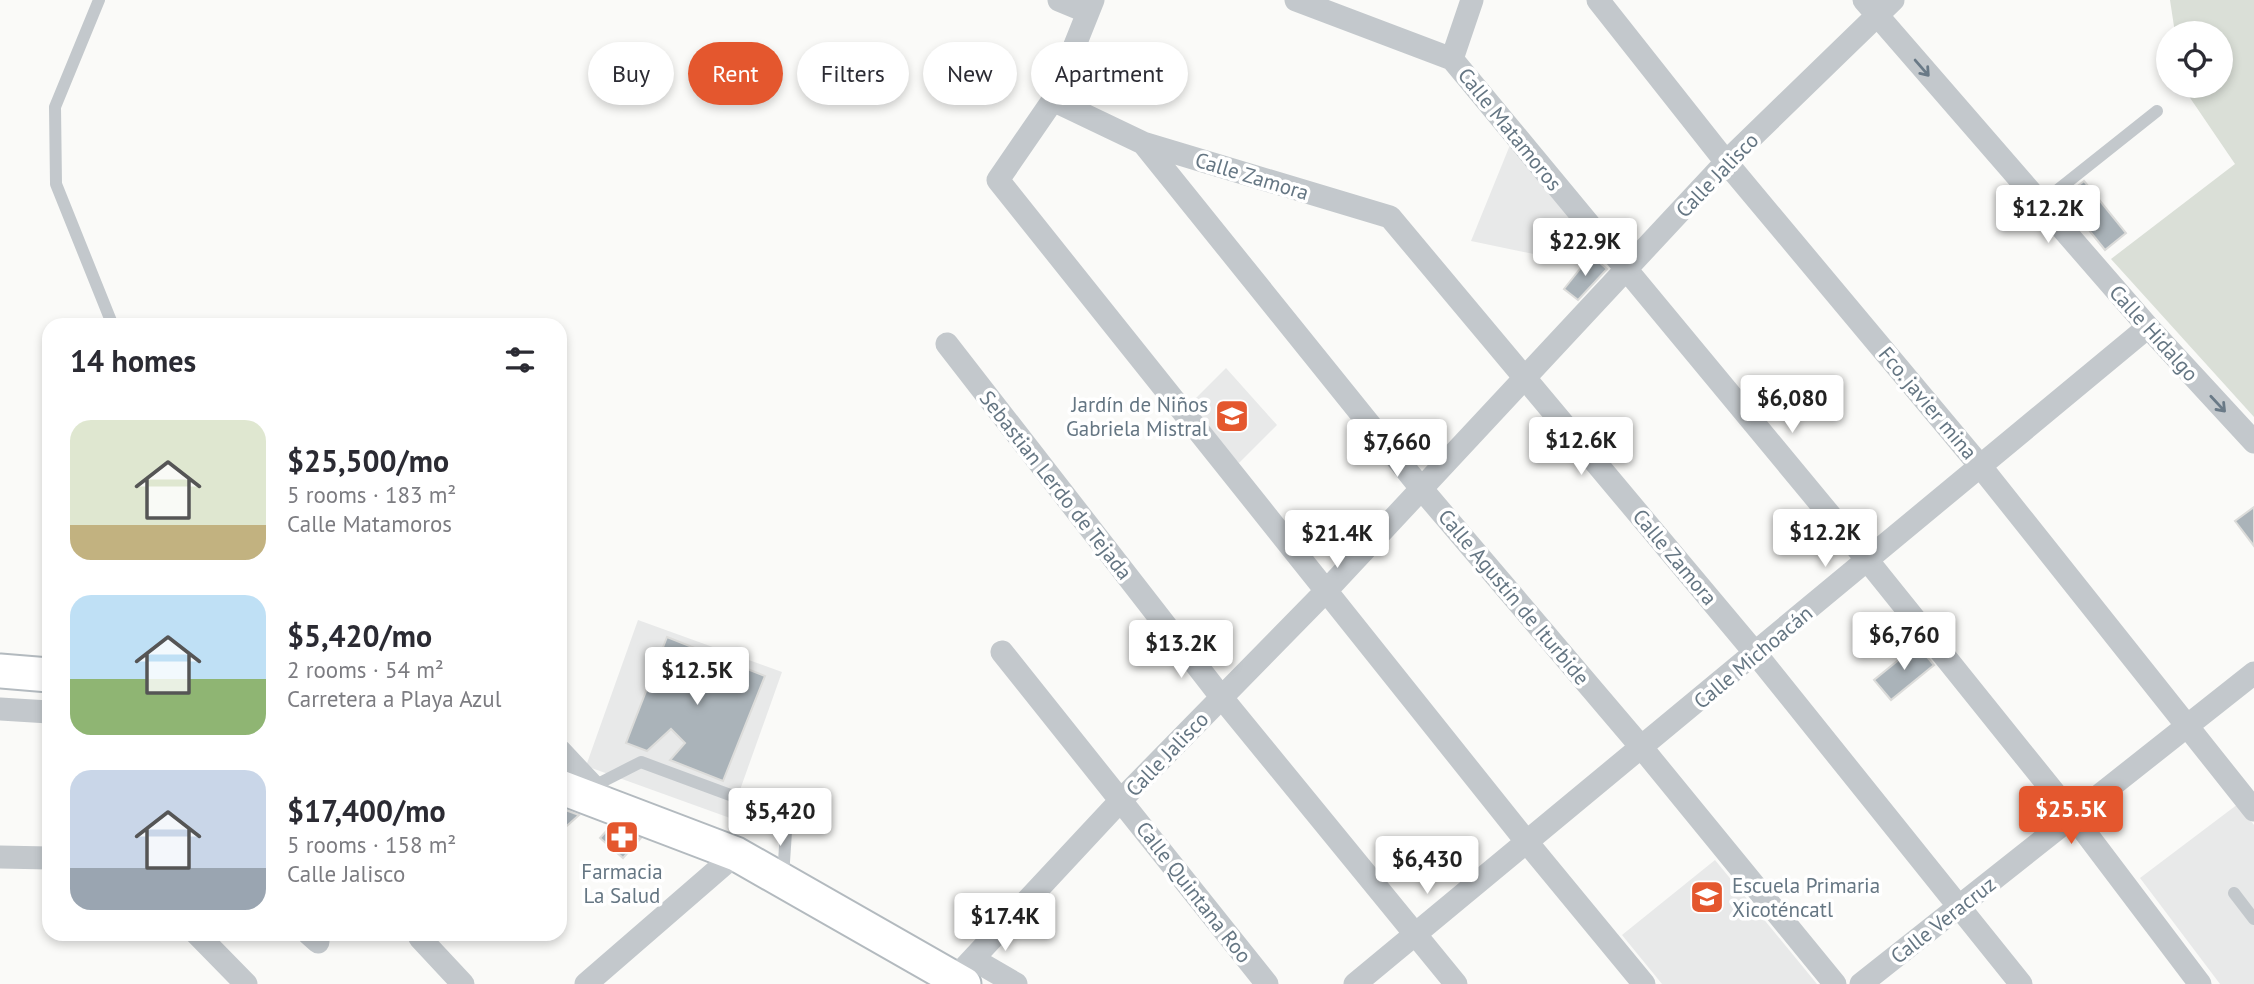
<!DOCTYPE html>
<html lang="en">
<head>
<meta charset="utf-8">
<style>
  body { margin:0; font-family:"PT Sans",sans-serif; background:#f2f2f3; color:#2b2b33; height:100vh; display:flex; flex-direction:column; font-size:26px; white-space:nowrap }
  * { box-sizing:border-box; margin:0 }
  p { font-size:23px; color:#7c7c81 }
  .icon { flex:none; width:38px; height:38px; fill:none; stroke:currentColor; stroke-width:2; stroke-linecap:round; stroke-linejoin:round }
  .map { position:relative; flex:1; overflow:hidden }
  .drawer { position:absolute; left:42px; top:318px; width:525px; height:623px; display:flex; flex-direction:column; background:#fff; border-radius:21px; box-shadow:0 4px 10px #0003 }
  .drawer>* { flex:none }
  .top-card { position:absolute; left:588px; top:42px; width:665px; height:63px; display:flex; gap:14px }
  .tools { position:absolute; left:2156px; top:21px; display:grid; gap:14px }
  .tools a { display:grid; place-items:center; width:77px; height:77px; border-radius:50%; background:#fff; box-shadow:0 4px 10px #0003; font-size:35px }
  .price { position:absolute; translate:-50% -60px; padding:0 16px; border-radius:7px; background:#fff; color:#222; font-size:23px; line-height:46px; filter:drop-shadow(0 2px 4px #0008) }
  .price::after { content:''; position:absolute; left:50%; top:42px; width:21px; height:16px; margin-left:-10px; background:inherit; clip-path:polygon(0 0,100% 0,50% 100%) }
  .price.current { background:#e4572e; color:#fff }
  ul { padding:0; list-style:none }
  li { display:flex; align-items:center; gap:21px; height:175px; padding:0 28px }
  li span { display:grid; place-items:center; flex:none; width:196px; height:140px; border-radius:21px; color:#555 }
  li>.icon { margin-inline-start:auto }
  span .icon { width:84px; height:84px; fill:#fffc; stroke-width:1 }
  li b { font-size:30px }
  h2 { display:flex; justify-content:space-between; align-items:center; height:84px; padding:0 28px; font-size:30px }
  .pill { padding:0 24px; border-radius:32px; background:#fff; box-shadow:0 4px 10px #0003; font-size:24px; line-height:63px }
  .pill.current { background:#e4572e; color:#fff }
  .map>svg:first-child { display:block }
  .built { fill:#e8e9e9 }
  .green { fill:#dadfd7 }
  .building { fill:#aab3b9; stroke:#dcdcda; stroke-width:2 }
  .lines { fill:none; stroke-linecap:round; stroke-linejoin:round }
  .secondary-casing { stroke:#b3babf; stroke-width:37 }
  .lane { stroke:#c3c8cc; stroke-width:12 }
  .street { stroke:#c3c8cc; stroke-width:23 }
  .secondary { stroke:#fff; stroke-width:33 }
  .oneway { stroke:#6a7a87 }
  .labels { text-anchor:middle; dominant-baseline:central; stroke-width:7; stroke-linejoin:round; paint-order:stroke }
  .street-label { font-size:21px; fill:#657683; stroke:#fff }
  .poi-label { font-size:21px; fill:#657683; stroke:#fff; text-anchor:end }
</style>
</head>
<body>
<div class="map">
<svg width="2254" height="984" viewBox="0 0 2254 984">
  <rect width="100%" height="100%" fill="#fafaf8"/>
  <path class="built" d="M1510,145L1581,229L1553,258L1471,241Z
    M1226,368L1277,425L1239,463L1187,407Z
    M638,620L782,672L730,818L586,766Z
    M2238,804L2254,825V984H2220L2140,878Z
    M1715,860L1817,984H1662L1622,935Z"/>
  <path class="green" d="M2170,0H2254V417L2111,259L2235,164L2182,86H2221V33H2175Z"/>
  <path class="building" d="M2084,181L2126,233L2105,250L2063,198Z
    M1591,255L1607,269L1578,300L1564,289Z
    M2254,507V546L2235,521Z
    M667,637L765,676L723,781L670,760L685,743L671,729L647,751L626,743Z
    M1917,645L1934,665L1891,700L1874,680Z
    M560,808L579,815L560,832Z
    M610,827L641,838L623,858L600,838Z"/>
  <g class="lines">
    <g class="secondary-casing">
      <path id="secondary" d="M0,671L49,675
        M560,787L736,854L964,984"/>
    </g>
    <path class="lane" d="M99,0L55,107L56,184L113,326
      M2040,204L2157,111
      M592,787L641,762L787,816L783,877
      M2234,893L2254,919"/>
    <path class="street" d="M1059,0L1088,12
      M1093,0L1053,100L998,180L1526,841L1644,984
      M1296,0L1452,59L1868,561L2073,816L2200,984
      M1598,0L1726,162L1981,467L2254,810
      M1864,0L2148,327L2254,442
      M1452,59L1472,0
      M1053,100L1143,143L1390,217L1756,654L2021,984
      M1143,143L1420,487L1642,748L1835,984
      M947,344L1222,698L1456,984
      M1002,652L1267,984
      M0,709L49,712
      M560,751L608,802
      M0,857L49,858
      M197,934L246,984
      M309,934L318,942
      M420,938L463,984
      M973,959L1016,984
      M954,979L1121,800L1326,591L1726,162L1893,0
      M586,984L736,854
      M1355,984L2148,327
      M1861,984L2254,673"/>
    <use href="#secondary" class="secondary"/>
  </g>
  <defs><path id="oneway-shaft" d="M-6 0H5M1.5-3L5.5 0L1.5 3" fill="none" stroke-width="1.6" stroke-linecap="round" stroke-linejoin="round" transform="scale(1.75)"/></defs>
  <g class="oneway">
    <use href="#oneway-shaft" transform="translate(1922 68) rotate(49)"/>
    <use href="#oneway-shaft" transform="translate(2218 404) rotate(47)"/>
  </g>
  <defs>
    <g id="school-square" transform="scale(1.75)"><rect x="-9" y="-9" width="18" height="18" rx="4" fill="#e4572e" stroke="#fff"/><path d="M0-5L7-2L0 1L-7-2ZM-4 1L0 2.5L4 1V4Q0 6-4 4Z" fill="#fff"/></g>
    <g id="pharmacy-square" transform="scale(1.75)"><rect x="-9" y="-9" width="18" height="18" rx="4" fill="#e4572e" stroke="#fff"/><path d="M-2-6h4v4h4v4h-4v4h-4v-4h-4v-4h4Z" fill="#fff"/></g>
  </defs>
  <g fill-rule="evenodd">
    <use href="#school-square" x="1232" y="416"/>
    <use href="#pharmacy-square" x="622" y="837"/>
    <use href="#school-square" x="1707" y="897"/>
  </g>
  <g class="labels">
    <g class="street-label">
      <text transform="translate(1510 129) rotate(51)">Calle Matamoros</text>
      <text transform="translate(1717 175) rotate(-46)">Calle Jalisco</text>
      <text transform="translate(1252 176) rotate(17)">Calle Zamora</text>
      <text transform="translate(2154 333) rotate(48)">Calle Hidalgo</text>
      <text transform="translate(1928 403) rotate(50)">Fco. javier mina</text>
      <text transform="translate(1056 485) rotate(52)">Sebastian Lerdo de Tejada</text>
      <text transform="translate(1675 557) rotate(50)">Calle Zamora</text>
      <text transform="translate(1514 597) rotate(50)">Calle Agustín de Iturbide</text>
      <text transform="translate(1753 657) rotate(-40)">Calle Michoacán</text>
      <text transform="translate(1167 754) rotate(-46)">Calle Jalisco</text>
      <text transform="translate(1194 892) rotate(52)">Calle Quintana Roo</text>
      <text transform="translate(1943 920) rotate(-38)">Calle Veracruz</text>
    </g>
    <g class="poi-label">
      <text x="1208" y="404">Jardín de Niños<tspan x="1208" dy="24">Gabriela Mistral</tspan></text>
      <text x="622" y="871" text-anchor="middle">Farmacia<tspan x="622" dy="24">La Salud</tspan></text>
      <text x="1732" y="885" text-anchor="start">Escuela Primaria<tspan x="1732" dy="24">Xicoténcatl</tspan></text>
    </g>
  </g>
</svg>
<div class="tools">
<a><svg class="icon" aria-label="locate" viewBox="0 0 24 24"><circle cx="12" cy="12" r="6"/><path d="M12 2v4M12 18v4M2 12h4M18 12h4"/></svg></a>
</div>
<b class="price" style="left:2048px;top:245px">$12.2K</b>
<b class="price" style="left:1585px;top:278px">$22.9K</b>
<b class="price" style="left:1792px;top:435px">$6,080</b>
<b class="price" style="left:1581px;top:477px">$12.6K</b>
<b class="price" style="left:1397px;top:479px">$7,660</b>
<b class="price" style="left:1825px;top:569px">$12.2K</b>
<b class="price" style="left:1337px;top:570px">$21.4K</b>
<b class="price" style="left:1904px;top:672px">$6,760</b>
<b class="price" style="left:1181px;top:680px">$13.2K</b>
<b class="price" style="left:697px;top:707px">$12.5K</b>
<b class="price current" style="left:2071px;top:846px">$25.5K</b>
<b class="price" style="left:780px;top:848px">$5,420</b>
<b class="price" style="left:1427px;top:896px">$6,430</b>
<b class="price" style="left:1005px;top:953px">$17.4K</b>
<div class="top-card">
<a class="pill">Buy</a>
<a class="pill current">Rent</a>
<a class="pill">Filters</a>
<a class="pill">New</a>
<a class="pill">Apartment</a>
</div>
<section class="drawer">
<h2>14 homes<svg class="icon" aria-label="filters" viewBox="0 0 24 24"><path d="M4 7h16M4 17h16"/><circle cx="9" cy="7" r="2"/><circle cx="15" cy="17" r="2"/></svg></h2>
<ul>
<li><span style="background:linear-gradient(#dfe7d0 75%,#c2b280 0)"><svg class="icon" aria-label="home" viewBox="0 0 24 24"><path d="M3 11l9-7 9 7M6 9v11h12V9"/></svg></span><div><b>$25,500/mo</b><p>5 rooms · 183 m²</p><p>Calle Matamoros</p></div></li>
<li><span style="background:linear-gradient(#bfe0f5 60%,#8fb573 0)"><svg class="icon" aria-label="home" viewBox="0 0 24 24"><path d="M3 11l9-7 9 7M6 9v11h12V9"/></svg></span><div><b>$5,420/mo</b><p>2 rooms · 54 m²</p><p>Carretera a Playa Azul</p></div></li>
<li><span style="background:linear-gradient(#c9d6e8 70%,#9aa5b1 0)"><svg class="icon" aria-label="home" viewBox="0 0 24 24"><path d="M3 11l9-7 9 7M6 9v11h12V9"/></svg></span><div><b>$17,400/mo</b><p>5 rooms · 158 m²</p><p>Calle Jalisco</p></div></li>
</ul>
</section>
</div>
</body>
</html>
